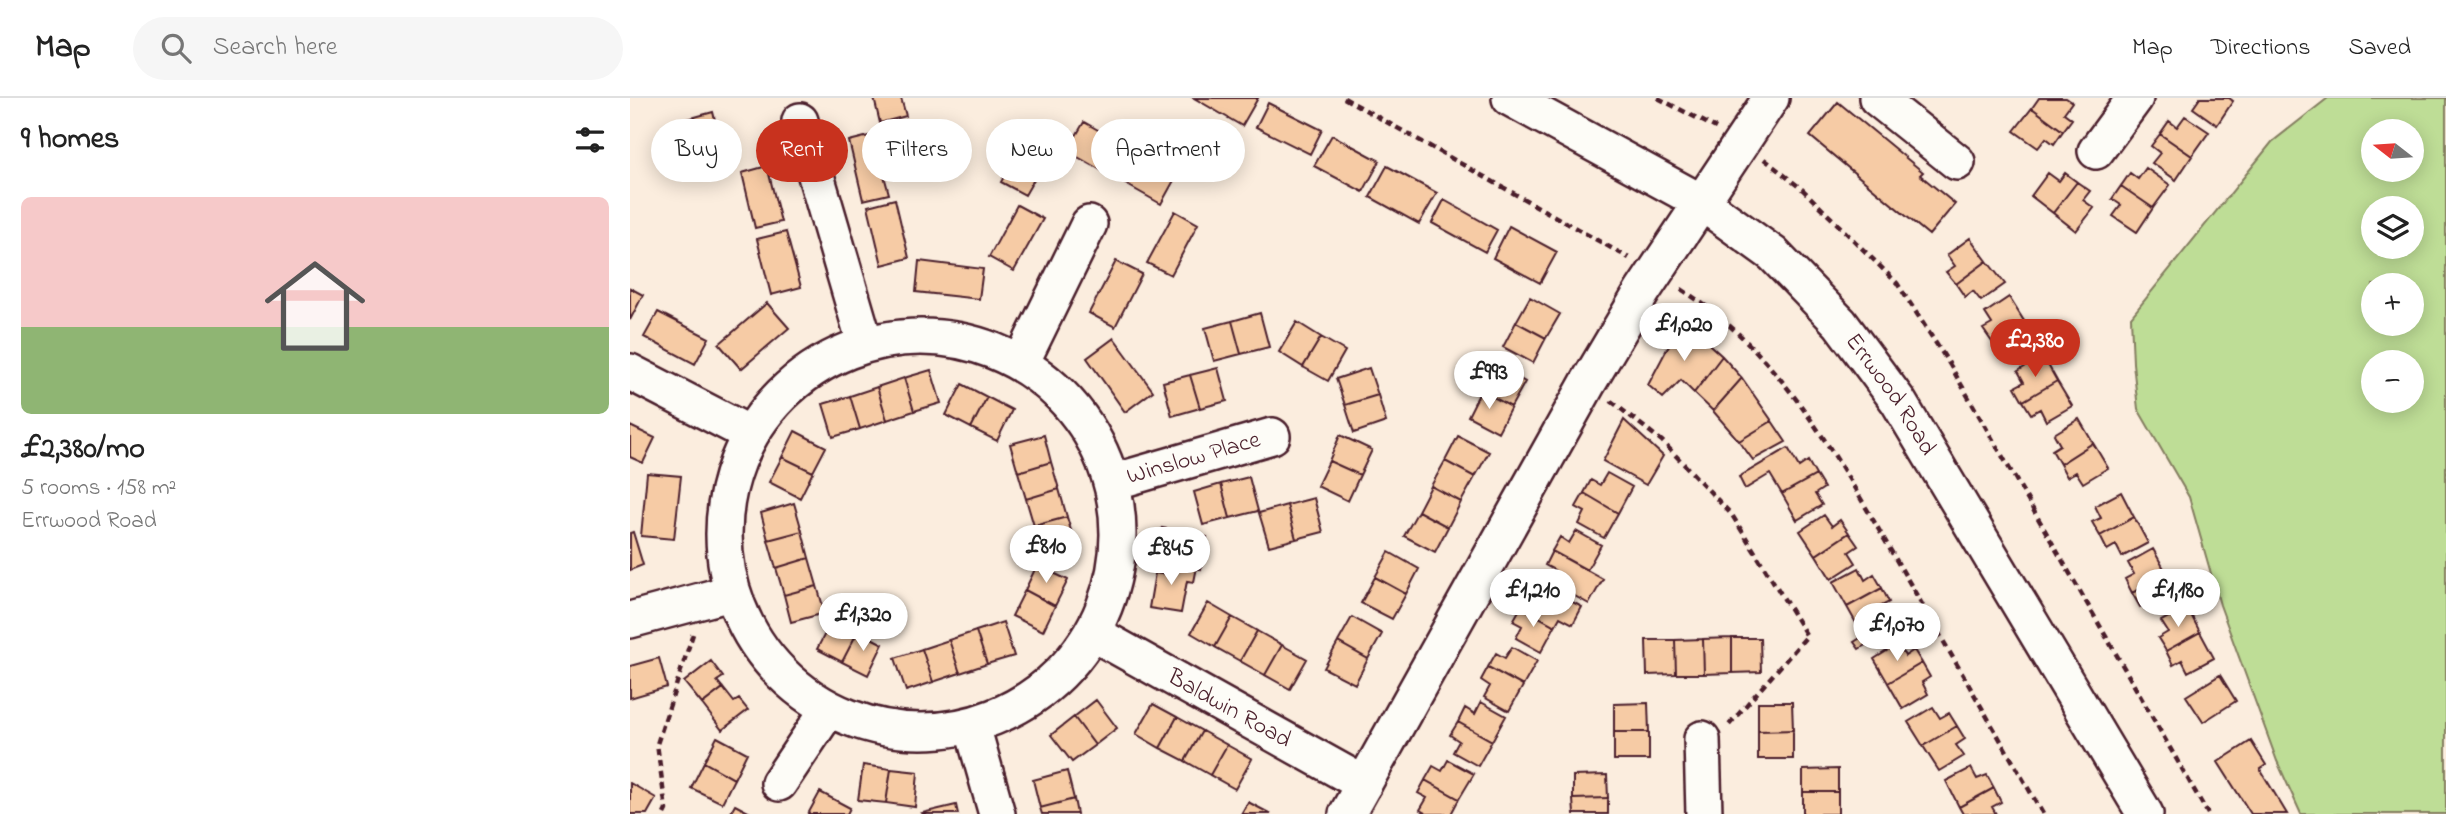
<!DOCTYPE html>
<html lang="en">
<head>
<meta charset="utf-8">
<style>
  body { margin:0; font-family:"Indie Flower",sans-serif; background:#f6f6f6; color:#222; height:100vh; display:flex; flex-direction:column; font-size:26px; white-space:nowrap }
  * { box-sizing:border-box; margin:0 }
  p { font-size:23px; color:#767676 }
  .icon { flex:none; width:38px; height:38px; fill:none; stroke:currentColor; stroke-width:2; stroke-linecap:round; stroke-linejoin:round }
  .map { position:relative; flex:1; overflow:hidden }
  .details { display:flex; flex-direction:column; background:#fff; width:630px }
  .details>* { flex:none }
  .hud { position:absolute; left:21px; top:21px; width:665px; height:63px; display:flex; gap:14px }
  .needle { width:46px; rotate:287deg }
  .controls { position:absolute; left:1731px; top:21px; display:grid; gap:14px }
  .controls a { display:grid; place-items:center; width:63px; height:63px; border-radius:50%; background:#fff; box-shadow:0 4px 18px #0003; font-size:35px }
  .price { position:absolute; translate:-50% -60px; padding:0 16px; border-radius:24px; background:#fff; color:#222; font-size:23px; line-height:46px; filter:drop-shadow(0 2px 4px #0008) }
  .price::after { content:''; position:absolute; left:50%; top:42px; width:21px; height:16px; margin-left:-10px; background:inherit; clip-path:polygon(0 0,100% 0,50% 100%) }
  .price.on { background:#c8321e; color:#fff }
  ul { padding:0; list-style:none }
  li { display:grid; align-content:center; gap:14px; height:371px; padding:0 21px }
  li+li { border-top:2px solid #e0e0e0 }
  li span { display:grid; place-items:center; height:217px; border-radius:10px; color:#555 }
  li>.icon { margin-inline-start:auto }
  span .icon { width:126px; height:126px; fill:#fffc; stroke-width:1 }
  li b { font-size:30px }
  h2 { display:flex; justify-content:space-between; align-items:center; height:84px; padding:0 21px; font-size:30px }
  .tag { padding:0 24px; border-radius:32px; background:#fff; box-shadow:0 4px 18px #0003; font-size:24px; line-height:63px }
  .tag.on { background:#c8321e; color:#fff }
  header { display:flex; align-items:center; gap:42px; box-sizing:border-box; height:98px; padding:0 35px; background:#fff; border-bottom:2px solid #e0e0e0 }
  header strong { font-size:33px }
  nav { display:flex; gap:38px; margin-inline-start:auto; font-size:24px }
  .search { width:490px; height:63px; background:#f6f6f6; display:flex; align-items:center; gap:18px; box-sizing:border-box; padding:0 24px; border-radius:38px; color:#767676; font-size:26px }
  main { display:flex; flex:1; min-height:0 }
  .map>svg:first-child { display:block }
  .green { fill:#bedd96; stroke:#847e60; stroke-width:2; fill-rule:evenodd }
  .building { fill:#f6cba5; stroke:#4a1f2b; stroke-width:2 }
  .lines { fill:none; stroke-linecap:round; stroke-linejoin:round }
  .minor-casing { stroke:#4a1f2b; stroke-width:40 }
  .path { stroke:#4a1f2b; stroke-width:4.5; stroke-dasharray:7 5; stroke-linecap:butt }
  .minor { stroke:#fdfcf7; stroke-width:35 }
  .labels { text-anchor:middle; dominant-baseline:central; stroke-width:7; stroke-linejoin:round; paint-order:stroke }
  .street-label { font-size:24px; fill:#4a1f2b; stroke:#fdfcf7 }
</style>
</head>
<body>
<header>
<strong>Map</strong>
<div class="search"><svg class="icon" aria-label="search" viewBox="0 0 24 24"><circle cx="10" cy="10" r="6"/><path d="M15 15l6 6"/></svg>Search here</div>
<nav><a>Map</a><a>Directions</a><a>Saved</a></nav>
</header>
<main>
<section class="details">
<h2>9 homes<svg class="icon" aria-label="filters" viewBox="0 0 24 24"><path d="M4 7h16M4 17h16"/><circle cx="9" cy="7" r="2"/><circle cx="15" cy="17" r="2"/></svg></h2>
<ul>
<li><span style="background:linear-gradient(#f6c9c9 60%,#8fb573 0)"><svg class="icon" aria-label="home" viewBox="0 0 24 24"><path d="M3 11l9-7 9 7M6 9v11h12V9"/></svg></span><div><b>£2,380/mo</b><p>5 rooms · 158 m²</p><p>Errwood Road</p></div></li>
</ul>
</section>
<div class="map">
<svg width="1816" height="716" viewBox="0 0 1816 716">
  <rect width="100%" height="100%" fill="#fbedde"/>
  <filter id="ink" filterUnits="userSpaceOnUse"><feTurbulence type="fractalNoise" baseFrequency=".0143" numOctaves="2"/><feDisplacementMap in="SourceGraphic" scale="14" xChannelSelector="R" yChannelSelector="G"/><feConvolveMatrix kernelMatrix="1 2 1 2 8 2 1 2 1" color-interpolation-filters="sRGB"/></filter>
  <g filter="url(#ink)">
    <path class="green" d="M1698,0H1816V716H1671L1647,663L1590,507L1559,399L1508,311L1503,265L1501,219L1642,44ZM1743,33H1782V72H1743ZM1743,110H1782V149H1743ZM1743,187H1782V226H1743ZM1743,264H1782V303H1743Z"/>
    <path class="building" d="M244,0H271L276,18L250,25Z
      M564,0H628L612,28Z
      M1409,0H1436L1442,4L1434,15L1442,21L1433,33L1402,10Z
      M1570,0H1599L1603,3L1587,27L1563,10Z
      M1208,4L1293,74L1290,77L1325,106L1299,137L1180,38Z
      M638,5L692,32L680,56L626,29Z
      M1402,10L1433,33L1424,46L1416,40L1408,50L1384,33Z
      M83,14L97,70L69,78L54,22Z
      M1555,18L1579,34L1562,58L1530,36L1539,23L1547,29Z
      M454,24L547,77L531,106L437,53Z
      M400,31L425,45L395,97L371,84Z
      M1530,36L1562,58L1546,82L1522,65L1530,55L1521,48Z
      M243,37L259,96L233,102L219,43Z
      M702,37L750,63L733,94L684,68Z
      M137,68L151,124L125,130L112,75Z
      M757,68L807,95L789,126L740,99Z
      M1516,70L1540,87L1523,110L1491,88L1500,75L1508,81Z
      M1418,75L1429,83L1435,75L1447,84L1423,115L1401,98Z
      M1447,84L1460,93L1453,102L1464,110L1446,133L1423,115Z
      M1491,88L1523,110L1507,134L1483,118L1491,107L1482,101Z
      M265,101L279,160L252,167L238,108Z
      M814,102L867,132L855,154L802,125Z
      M387,107L413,121L384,173L359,159Z
      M545,113L568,126L541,177L517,165Z
      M879,128L927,154L910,185L863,160Z
      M156,134L171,189L141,197L127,141Z
      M1340,140L1357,163L1326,186L1316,174L1325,168L1317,157Z
      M289,163L353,171L349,201L286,194Z
      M486,163L512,176L485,229L459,215Z
      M1357,163L1375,186L1351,203L1343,193L1335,199L1326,186Z
      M0,190L13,197L0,222Z
      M900,199L930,216L916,240L886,224Z
      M1379,199L1394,223L1362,244L1353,231L1362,226L1355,215Z
      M137,205L159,230L111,271L89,246Z
      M28,214L79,240L65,266L14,239Z
      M630,215L639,249L611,256L602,223Z
      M602,223L611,256L584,263L575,230Z
      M1394,223L1410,247L1386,263L1379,252L1370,258L1362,244Z
      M667,224L691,239L673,269L649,254Z
      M886,224L916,240L903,265L873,249Z
      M1048,230H1061L1092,258L1064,295L1051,282L1033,300L1018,287Z
      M691,239L715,253L698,283L673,269Z
      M484,240L523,293L495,314L457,260Z
      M1092,258L1112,280L1083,313L1064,295Z
      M1413,258L1427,283L1393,303L1385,289L1394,284L1388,273Z
      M865,267L895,284L881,309L851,292Z
      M588,270L597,303L570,310L560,277Z
      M739,270L748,297L715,307L706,281Z
      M301,272L311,305L284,313L274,280Z
      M560,277L570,310L542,318L533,284Z
      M274,280L284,313L257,322L247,289Z
      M1112,280L1142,323L1109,343L1083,313Z
      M1427,283L1442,308L1416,323L1410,311L1401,316L1393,303Z
      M332,286L357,299L341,330L316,317Z
      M247,289L257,322L230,331L220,298Z
      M851,292L881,309L868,334L838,318Z
      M748,297L756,324L724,335L715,307Z
      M220,298L230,331L203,339L193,306Z
      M357,299L382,312L367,343L341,330Z
      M1449,321L1463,345L1430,366L1422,352L1430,347L1424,336Z
      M994,322L1033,358L1016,387L973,363Z
      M1142,323L1156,344L1123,362L1109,343Z
      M0,328L25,340L13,365L0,359Z
      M165,333L196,349L183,374L152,359Z
      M414,337L421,364L388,374L380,346Z
      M710,337L742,352L730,377L699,363Z
      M828,338L859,354L845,379L815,363Z
      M1463,345L1478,370L1453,385L1446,374L1437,379L1430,366Z
      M1158,350L1169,369L1178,363L1186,377L1152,396L1140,376L1115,391L1109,379Z
      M152,359L183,374L170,400L139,384Z
      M699,363L730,377L718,403L687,388Z
      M815,363L845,379L831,404L801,388Z
      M421,364L429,391L396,401L388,374Z
      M17,375L51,378L44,441L11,438Z
      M977,375L1002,389L988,415L954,395L961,382L970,387Z
      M1186,377L1194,390L1185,396L1192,407L1167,422L1152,396Z
      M619,379L628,413L600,420L591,386Z
      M591,386L600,420L573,427L564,394Z
      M801,388L831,404L818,429L788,413Z
      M429,391L437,419L404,428L396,401Z
      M1491,394L1504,419L1470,438L1462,424L1471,420L1465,408Z
      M954,395L988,415L974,440L949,426L955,414L946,409Z
      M684,400L693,434L666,441L657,407Z
      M164,405L172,433L138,442L131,415Z
      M657,407L666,441L639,448L629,415Z
      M788,413L818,429L805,454L774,438Z
      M1194,417L1202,428L1210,422L1219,435L1186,457L1170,433Z
      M437,419L445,446L412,456L404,428Z
      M1504,419L1518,445L1492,459L1486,447L1477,452L1470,438Z
      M532,430L577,439L571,471L534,463L537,451L528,449Z
      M172,433L179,460L146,470L138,442Z
      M946,433L971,447L957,472L922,453L930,439L939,445Z
      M3,434L13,467L0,472V435Z
      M1219,435L1228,448L1219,454L1226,465L1201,481L1186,457Z
      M1523,451L1537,476L1502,495L1495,481L1504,476L1498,465Z
      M922,453L973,481L959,506L918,483L924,472L915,467Z
      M759,454L789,471L776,496L745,479Z
      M179,460L187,488L154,497L146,470Z
      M534,463L567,469L564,484L557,483L551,515L519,510L525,475L532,476Z
      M407,467L438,482L425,508L395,492Z
      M1229,470L1235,482L1244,476L1252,490L1217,509L1203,484Z
      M1537,476L1551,501L1525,515L1519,504L1510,509L1502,495Z
      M745,479L776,496L762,521L731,505Z
      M187,488L195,515L161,524L154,497Z
      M914,489L952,509L943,526L930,519L925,528L891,509L898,495L907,500Z
      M1252,490L1259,504L1250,509L1256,520L1231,534L1217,509Z
      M395,492L425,508L413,533L382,518Z
      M578,505L602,519L585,549L561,535Z
      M891,509L925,528L911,554L886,540L892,528L883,523Z
      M1557,509L1570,534L1536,553L1528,540L1538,534L1531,523Z
      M602,519L627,533L610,563L585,549Z
      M722,519L752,536L738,561L708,544Z
      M203,520L228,533L212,564L187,551Z
      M373,524L384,558L357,566L346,533Z
      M1256,524L1261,531L1229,551L1224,544Z
      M228,533L253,546L238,577L212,564Z
      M346,533L357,566L330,575L319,542Z
      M627,533L652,547L635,577L610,563Z
      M1570,534L1584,560L1558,574L1552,562L1543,567L1536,553Z
      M1102,540V575L1074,576L1073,541Z
      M1102,540H1130L1131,574L1102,575Z
      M1073,541L1074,576H1046L1045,542Z
      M319,542L330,575L303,584L292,551Z
      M1016,542H1045L1046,576L1017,577Z
      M708,544L738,561L725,586L694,570Z
      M1268,546L1275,558L1284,552L1292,565L1258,585L1244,561Z
      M652,547L677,561L660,591L635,577Z
      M882,549L907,563L893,588L858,569L866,555L875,560Z
      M292,551L303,584L276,593L265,560Z
      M29,560L37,589L0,600V568Z
      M81,563L93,579L87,583L93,590L72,606L54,584Z
      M1292,565L1300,579L1292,584L1298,596L1273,611L1258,585Z
      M858,569L893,588L879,613L854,599L860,588L851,582Z
      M1590,577L1606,603L1573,624L1556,598Z
      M93,590L104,604L109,601L118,612L92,632L72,606Z
      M466,602L487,630L465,647L444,619Z
      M851,604L876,618L862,643L828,624L835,610L845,616Z
      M1128,604H1162L1163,632L1128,633Z
      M1018,605L1019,634H984V606Z
      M523,606L547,619L530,650L506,636Z
      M1303,609L1310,620L1319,615L1327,628L1293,648L1278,624Z
      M444,619L465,647L442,664L421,637Z
      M547,619L572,633L555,663L530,650Z
      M828,624L862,643L848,668L823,654L829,643L820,637Z
      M1327,628L1335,641L1326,647L1334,658L1309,673L1293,648Z
      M1163,632V661H1128V633Z
      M572,633L597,647L580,677L555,663Z
      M984,634H1019V662H984Z
      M87,639L117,655L104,681L74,664Z
      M1621,643L1636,667L1630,671L1657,716H1621L1588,664Z
      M597,647L622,661L605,691L580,677Z
      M818,662L844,676L829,701L795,682L803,668L812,673Z
      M74,664L104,681L92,705L61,690Z
      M233,667L261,671L256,705L228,702Z
      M1341,670L1347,681L1357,677L1364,690L1329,709L1316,683Z
      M261,671L288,674L285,709L256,705Z
      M1208,671V694H1173V672Z
      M437,673L444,701L410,710L403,682Z
      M977,677L978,700L943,701V678Z
      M795,682L829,701L821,716H797L790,712L797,700L788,695Z
      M0,685L26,700L17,716H0Z
      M1364,690L1371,704L1362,709L1366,716H1333L1329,709Z
      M190,694L220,710L217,716H178Z
      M1173,694H1208V716H1173Z
      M978,700V716H944L943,701Z
      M444,701L447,716H412L410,710Z
      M618,704L641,716H611Z
      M105,707L122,716H100Z
      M326,707L328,716H293L292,715Z"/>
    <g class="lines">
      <g class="minor-casing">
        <g id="minor">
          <path id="s1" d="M880,0L1071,104L1143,156L1210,225L1268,303L1515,716"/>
          <path d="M1247,0L1327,64"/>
          <path d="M170,23L235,245"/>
          <path d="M1466,53L1505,0"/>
          <circle cx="291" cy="436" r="197"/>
          <path d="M392,263L459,126"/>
          <path d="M0,274L118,335"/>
          <path id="s2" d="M483,384L642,338"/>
          <path d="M0,522L100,495"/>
          <path id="s3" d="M463,535L734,686"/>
          <path d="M342,628L367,716"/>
          <path d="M1072,641L1074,716"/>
          <path d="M149,685L198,612"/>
          <path d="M717,716L958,285L1012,194L1141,0"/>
        </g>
      </g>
      <path class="path" d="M714,0L999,160
        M1028,0L1086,30
        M1134,61L1173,92L1267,185L1320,267L1578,716
        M1051,191C1156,257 1214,373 1275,477C1321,556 1367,636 1413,716
        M981,303L1032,343L1102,417L1177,538L1098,628
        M34,716L36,712L27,646L63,536"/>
      <use href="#minor" class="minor"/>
    </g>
  </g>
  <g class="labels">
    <g class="street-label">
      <text stroke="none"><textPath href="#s1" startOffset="490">Errwood Road</textPath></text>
      <text stroke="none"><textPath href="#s2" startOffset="84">Winslow Place</textPath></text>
      <text stroke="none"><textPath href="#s3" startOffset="156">Baldwin Road</textPath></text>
    </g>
  </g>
</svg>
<div class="controls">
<a><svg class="needle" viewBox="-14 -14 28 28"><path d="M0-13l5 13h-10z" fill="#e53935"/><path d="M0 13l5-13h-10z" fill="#767676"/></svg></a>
<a><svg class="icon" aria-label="layers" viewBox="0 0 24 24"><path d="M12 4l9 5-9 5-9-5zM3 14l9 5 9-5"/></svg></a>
<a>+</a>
<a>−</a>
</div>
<b class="price" style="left:1054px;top:265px">£1,020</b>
<b class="price on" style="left:1405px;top:281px">£2,380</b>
<b class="price" style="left:859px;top:313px">£993</b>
<b class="price" style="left:416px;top:487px">£810</b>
<b class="price" style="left:541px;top:489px">£845</b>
<b class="price" style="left:903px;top:531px">£1,210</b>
<b class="price" style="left:1548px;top:531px">£1,180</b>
<b class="price" style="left:233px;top:555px">£1,320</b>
<b class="price" style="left:1267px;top:565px">£1,070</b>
<div class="hud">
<a class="tag">Buy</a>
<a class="tag on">Rent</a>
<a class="tag">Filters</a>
<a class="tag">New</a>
<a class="tag">Apartment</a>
</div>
</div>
</main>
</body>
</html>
